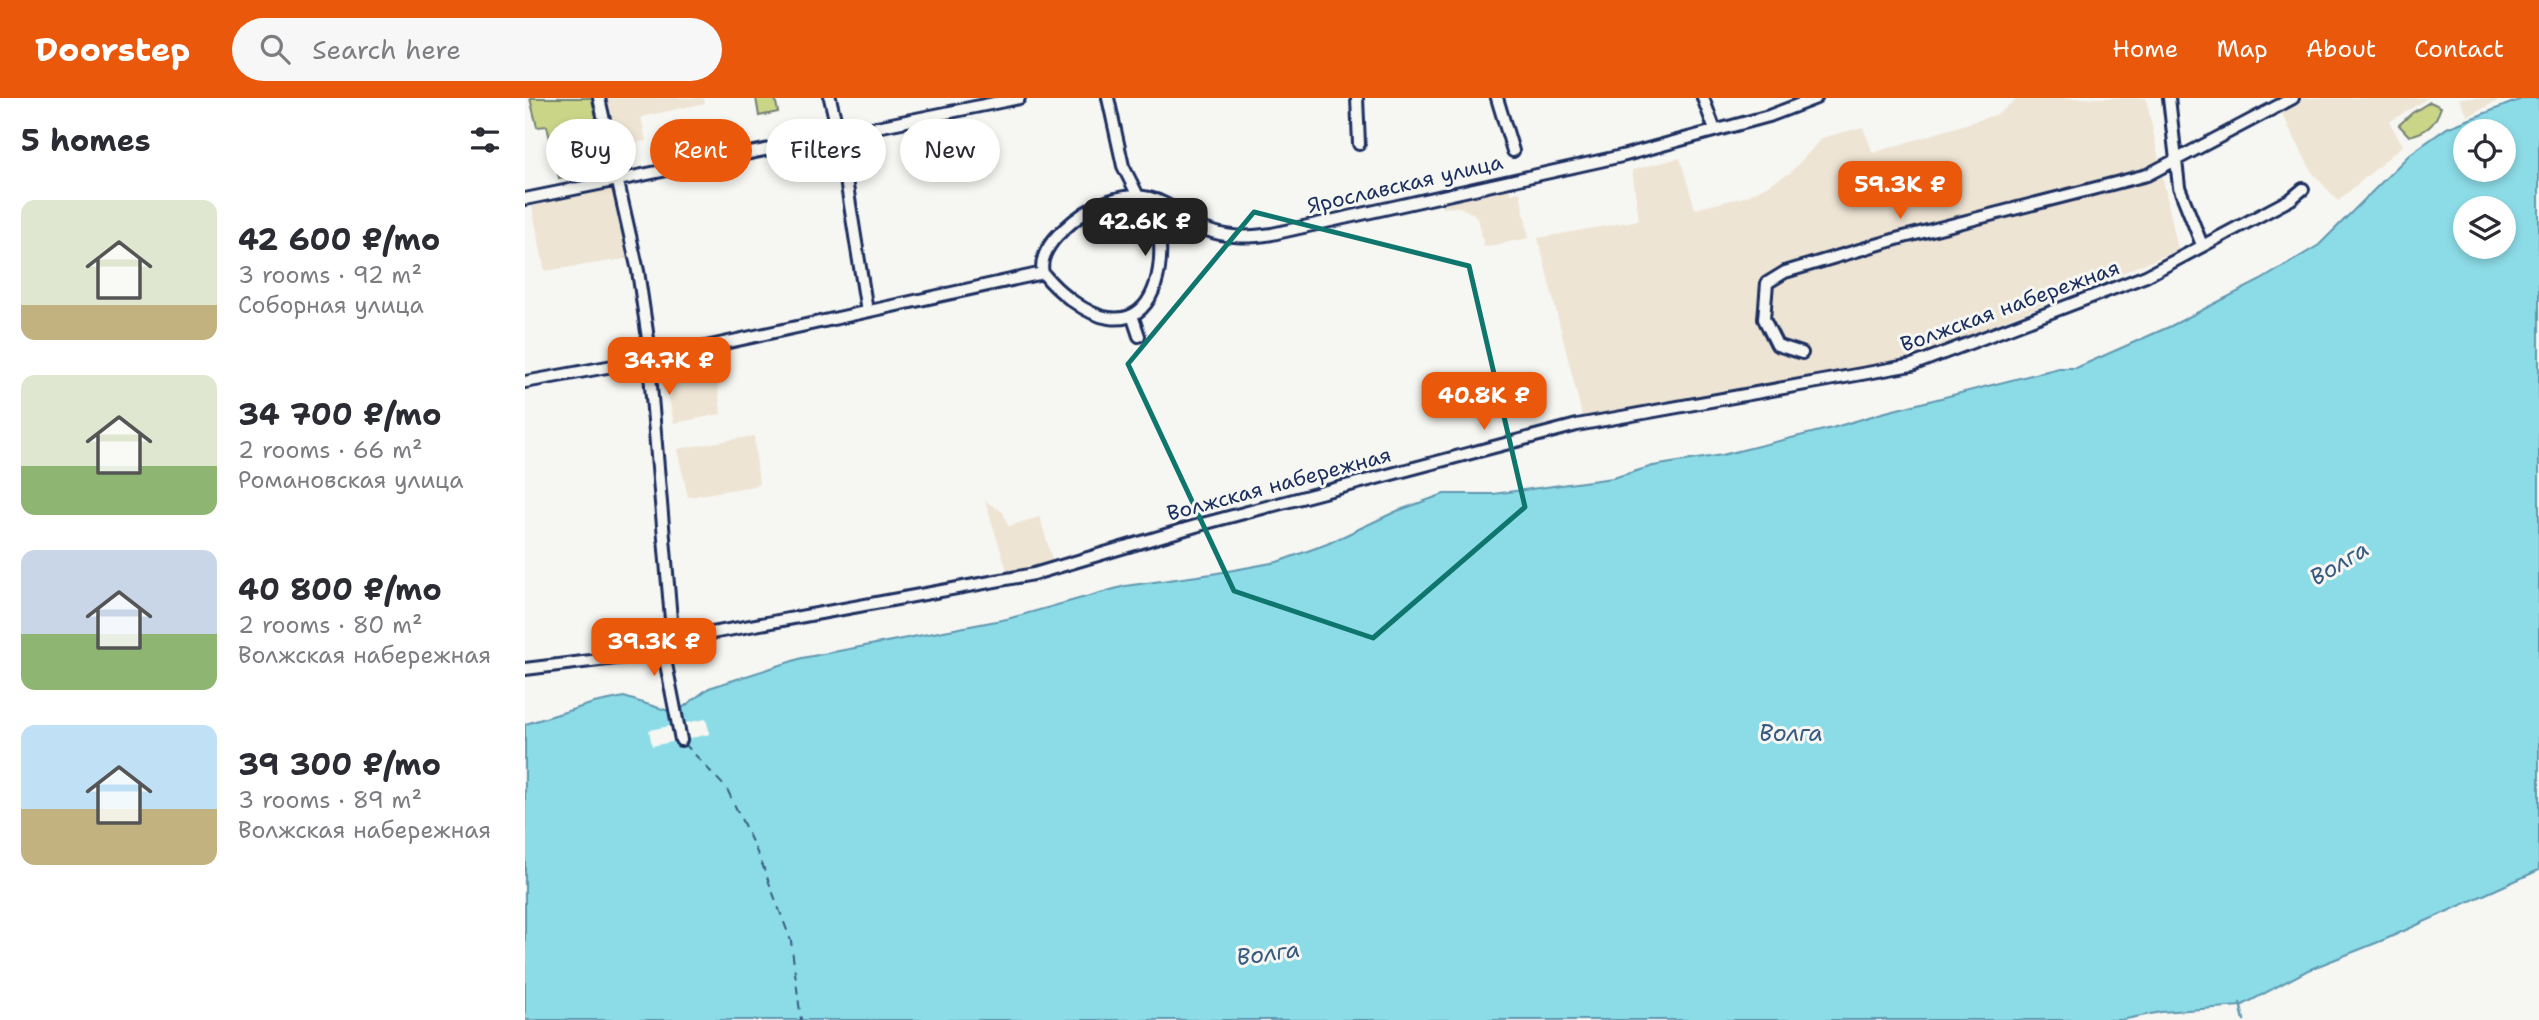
<!DOCTYPE html>
<html lang="en">
<head>
<meta charset="utf-8">
<style>
  body { margin:0; font-family:"Shantell Sans",sans-serif; background:#f7f7f7; color:#2b2b33; height:100vh; display:flex; flex-direction:column; font-size:26px; white-space:nowrap }
  * { box-sizing:border-box; margin:0 }
  p { font-size:23px; color:#7c7c81 }
  .icon { flex:none; width:38px; height:38px; fill:none; stroke:currentColor; stroke-width:2; stroke-linecap:round; stroke-linejoin:round }
  .map { position:relative; flex:1; overflow:hidden }
  .details { display:flex; flex-direction:column; background:#fff; width:525px }
  .details>* { flex:none }
  .top-card { position:absolute; left:21px; top:21px; width:665px; height:63px; display:flex; gap:14px }
  .buttons { position:absolute; left:1928px; top:21px; display:grid; gap:14px }
  .buttons a { display:grid; place-items:center; width:63px; height:63px; border-radius:50%; background:#fff; box-shadow:0 4px 10px #0003; font-size:35px }
  .price { position:absolute; translate:-50% -60px; padding:0 16px; border-radius:14px; background:#ea580c; color:#fff; font-size:23px; line-height:46px; filter:drop-shadow(0 2px 4px #0008) }
  .price::after { content:''; position:absolute; left:50%; top:42px; width:21px; height:16px; margin-left:-10px; background:inherit; clip-path:polygon(0 0,100% 0,50% 100%) }
  .price.active { background:#222; color:#fff }
  ul { padding:0; list-style:none }
  li { display:flex; align-items:center; gap:21px; height:175px; padding:0 21px }
  li span { display:grid; place-items:center; flex:none; width:196px; height:140px; border-radius:14px; color:#555 }
  li>.icon { margin-inline-start:auto }
  span .icon { width:84px; height:84px; fill:#fffc; stroke-width:1 }
  li b { font-size:30px }
  h2 { display:flex; justify-content:space-between; align-items:center; height:84px; padding:0 21px; font-size:30px }
  .pill { padding:0 24px; border-radius:32px; background:#fff; box-shadow:0 4px 10px #0003; font-size:24px; line-height:63px }
  .pill.active { background:#ea580c; color:#fff }
  header { display:flex; align-items:center; gap:42px; box-sizing:border-box; height:98px; padding:0 35px; background:#ea580c; color:#fff }
  header strong { font-size:33px }
  nav { display:flex; gap:38px; margin-inline-start:auto; font-size:24px }
  .search { width:490px; height:63px; background:#f7f7f7; display:flex; align-items:center; gap:18px; box-sizing:border-box; padding:0 24px; border-radius:38px; color:#7c7c81; font-size:26px }
  main { display:flex; flex:1; min-height:0 }
  .map>svg:first-child { display:block }
  .built { fill:#eee4d4 }
  .green { fill:#cad588; stroke:#728273; stroke-width:2 }
  .water { fill:#8cdce7; stroke:#5f97b0; stroke-width:2; fill-rule:evenodd }
  .pier { fill:#f6f6f2 }
  .lines { fill:none; stroke-linecap:round; stroke-linejoin:round }
  .stream { stroke:#5f97b0; stroke-width:2.5 }
  .ferry { stroke:#375a80; stroke-width:2; stroke-dasharray:9 7; stroke-linecap:butt }
  .minor-casing { stroke:#1b2f5e; stroke-width:16 }
  .minor { stroke:#f6f6f2; stroke-width:10 }
  .marked { fill:none; stroke:#0f766e; stroke-width:5; stroke-linejoin:round }
  .labels { text-anchor:middle; dominant-baseline:central; stroke-width:6; stroke-linejoin:round; paint-order:stroke }
  .street-label { font-size:21px; fill:#1b2f5e; stroke:#f6f6f2 }
  .water-label { font-size:23px; font-style:italic; fill:#375a80; stroke:#f6f6f2 }
</style>
</head>
<body>
<header>
<strong>Doorstep</strong>
<div class="search"><svg class="icon" aria-label="search" viewBox="0 0 24 24"><circle cx="10" cy="10" r="6"/><path d="M15 15l6 6"/></svg>Search here</div>
<nav><a>Home</a><a>Map</a><a>About</a><a>Contact</a></nav>
</header>
<main>
<section class="details">
<h2>5 homes<svg class="icon" aria-label="filters" viewBox="0 0 24 24"><path d="M4 7h16M4 17h16"/><circle cx="9" cy="7" r="2"/><circle cx="15" cy="17" r="2"/></svg></h2>
<ul>
<li><span style="background:linear-gradient(#dfe7d0 75%,#c2b280 0)"><svg class="icon" aria-label="home" viewBox="0 0 24 24"><path d="M3 11l9-7 9 7M6 9v11h12V9"/></svg></span><div><b>42 600 ₽/mo</b><p>3 rooms · 92 m²</p><p>Соборная улица</p></div></li>
<li><span style="background:linear-gradient(#dfe7d0 65%,#8fb573 0)"><svg class="icon" aria-label="home" viewBox="0 0 24 24"><path d="M3 11l9-7 9 7M6 9v11h12V9"/></svg></span><div><b>34 700 ₽/mo</b><p>2 rooms · 66 m²</p><p>Романовская улица</p></div></li>
<li><span style="background:linear-gradient(#c9d6e8 60%,#8fb573 0)"><svg class="icon" aria-label="home" viewBox="0 0 24 24"><path d="M3 11l9-7 9 7M6 9v11h12V9"/></svg></span><div><b>40 800 ₽/mo</b><p>2 rooms · 80 m²</p><p>Волжская набережная</p></div></li>
<li><span style="background:linear-gradient(#bfe0f5 60%,#c2b280 0)"><svg class="icon" aria-label="home" viewBox="0 0 24 24"><path d="M3 11l9-7 9 7M6 9v11h12V9"/></svg></span><div><b>39 300 ₽/mo</b><p>3 rooms · 89 m²</p><p>Волжская набережная</p></div></li>
</ul>
</section>
<div class="map">
<svg width="2014" height="922" viewBox="0 0 2014 922">
  <rect width="100%" height="100%" fill="#f6f6f2"/>
  <filter id="ink" filterUnits="userSpaceOnUse"><feTurbulence type="fractalNoise" baseFrequency=".0143" numOctaves="2"/><feDisplacementMap in="SourceGraphic" scale="14" xChannelSelector="R" yChannelSelector="G"/><feConvolveMatrix kernelMatrix="1 2 1 2 8 2 1 2 1" color-interpolation-filters="sRGB"/></filter>
  <g filter="url(#ink)">
    <path class="built" d="M79,0H178L180,5L116,19L121,43L91,49Z
      M1493,0H1621L1653,152L1385,261L1058,321L1013,140L1114,122L1107,72L1155,60L1170,111L1223,98L1265,75L1297,40L1338,29L1348,55L1473,16Z
      M1777,0H1903L1864,24L1878,47L1813,103L1787,74L1755,12Z
      M1937,0H1978L1943,18L1934,1Z
      M90,86L106,160L20,173L6,104Z
      M983,86L986,96L995,94L1004,140L959,149L954,124L949,116L934,109L917,110L915,102Z
      M190,261L196,316L149,325L138,271Z
      M229,338L234,387L163,399L152,351Z
      M460,403L478,414L483,428L515,419L528,465L494,476L493,473L483,475Z"/>
    <path class="green" d="M5,0H68L85,69L34,80L22,28L12,29Z
      M231,0H250L253,14L234,18Z
      M1905,4L1916,9C1910,27 1902,34 1884,38L1874,27L1887,15Z"/>
    <path class="water" d="M1999,0H2014V772L1861,841L1783,872L1716,908L1636,914L1596,922H0V627L4,625L69,605L99,599L147,614L153,613L184,590L277,560L482,521L600,488L687,476L752,464L802,446L872,413L919,396H968L1088,380L1128,368L1197,357L1307,330L1357,315L1534,270H1551L1646,228L1736,182L1794,147L1885,56L1922,30ZM1941,33H1979V72H1941ZM1941,110H1979V149H1941Z"/>
    <path class="pier" d="M181,621L185,636L127,648L124,632Z"/>
    <g class="lines">
      <path class="stream" d="M1715,905L1719,922"/>
      <path class="ferry" d="M159,645L202,691L236,763L266,843L276,922"/>
      <g class="minor-casing">
        <path id="minor" d="M74,0L113,173L126,261L125,276L148,545
          M305,0L314,38L342,213
          M583,0L598,68L613,98
          M832,0L834,46
          M972,0L988,53
          M1178,0L1190,32
          M1644,0L1654,89L1677,147
          M0,101L494,0
          M518,175C532,193 561,217 584,220C630,227 639,168 634,136C632,123 632,110 623,101
          M607,217L614,238
          M1277,255L1252,247L1239,221L1242,185L1260,174L1375,140L1622,77L1768,0
          M0,284L126,261L518,175C514,160 526,143 537,133C563,108 603,87 638,105C653,112 664,125 679,131C702,140 722,140 747,136L1097,58L1244,18L1291,0
          M138,551L156,642
          M0,571L124,556L165,539L509,476L681,425L1052,327L1387,267L1621,178L1766,101L1778,91"/>
      </g>
      <use href="#minor" class="minor"/>
    </g>
  </g>
  <path class="marked" d="M729,114L944,168L1000,409L848,540L709,493L603,266Z"/>
  <g class="labels">
    <g class="street-label">
      <text transform="translate(880 86) rotate(-13)">Ярославская улица</text>
      <text transform="translate(1485 208) rotate(-20)">Волжская набережная</text>
      <text transform="translate(754 386) rotate(-15)">Волжская набережная</text>
    </g>
    <g class="water-label">
      <text transform="translate(1814 465) rotate(-31)">Волга</text>
      <text x="1266" y="635">Волга</text>
      <text transform="translate(743 855) rotate(-8)">Волга</text>
    </g>
  </g>
</svg>
<div class="buttons">
<a><svg class="icon" aria-label="locate" viewBox="0 0 24 24"><circle cx="12" cy="12" r="6"/><path d="M12 2v4M12 18v4M2 12h4M18 12h4"/></svg></a>
<a><svg class="icon" aria-label="layers" viewBox="0 0 24 24"><path d="M12 4l9 5-9 5-9-5zM3 14l9 5 9-5"/></svg></a>
</div>
<b class="price" style="left:1375px;top:123px">59.3K ₽</b>
<b class="price active" style="left:620px;top:160px">42.6K ₽</b>
<b class="price" style="left:144px;top:299px">34.7K ₽</b>
<b class="price" style="left:959px;top:334px">40.8K ₽</b>
<b class="price" style="left:129px;top:580px">39.3K ₽</b>
<div class="top-card">
<a class="pill">Buy</a>
<a class="pill active">Rent</a>
<a class="pill">Filters</a>
<a class="pill">New</a>
</div>
</div>
</main>
</body>
</html>
